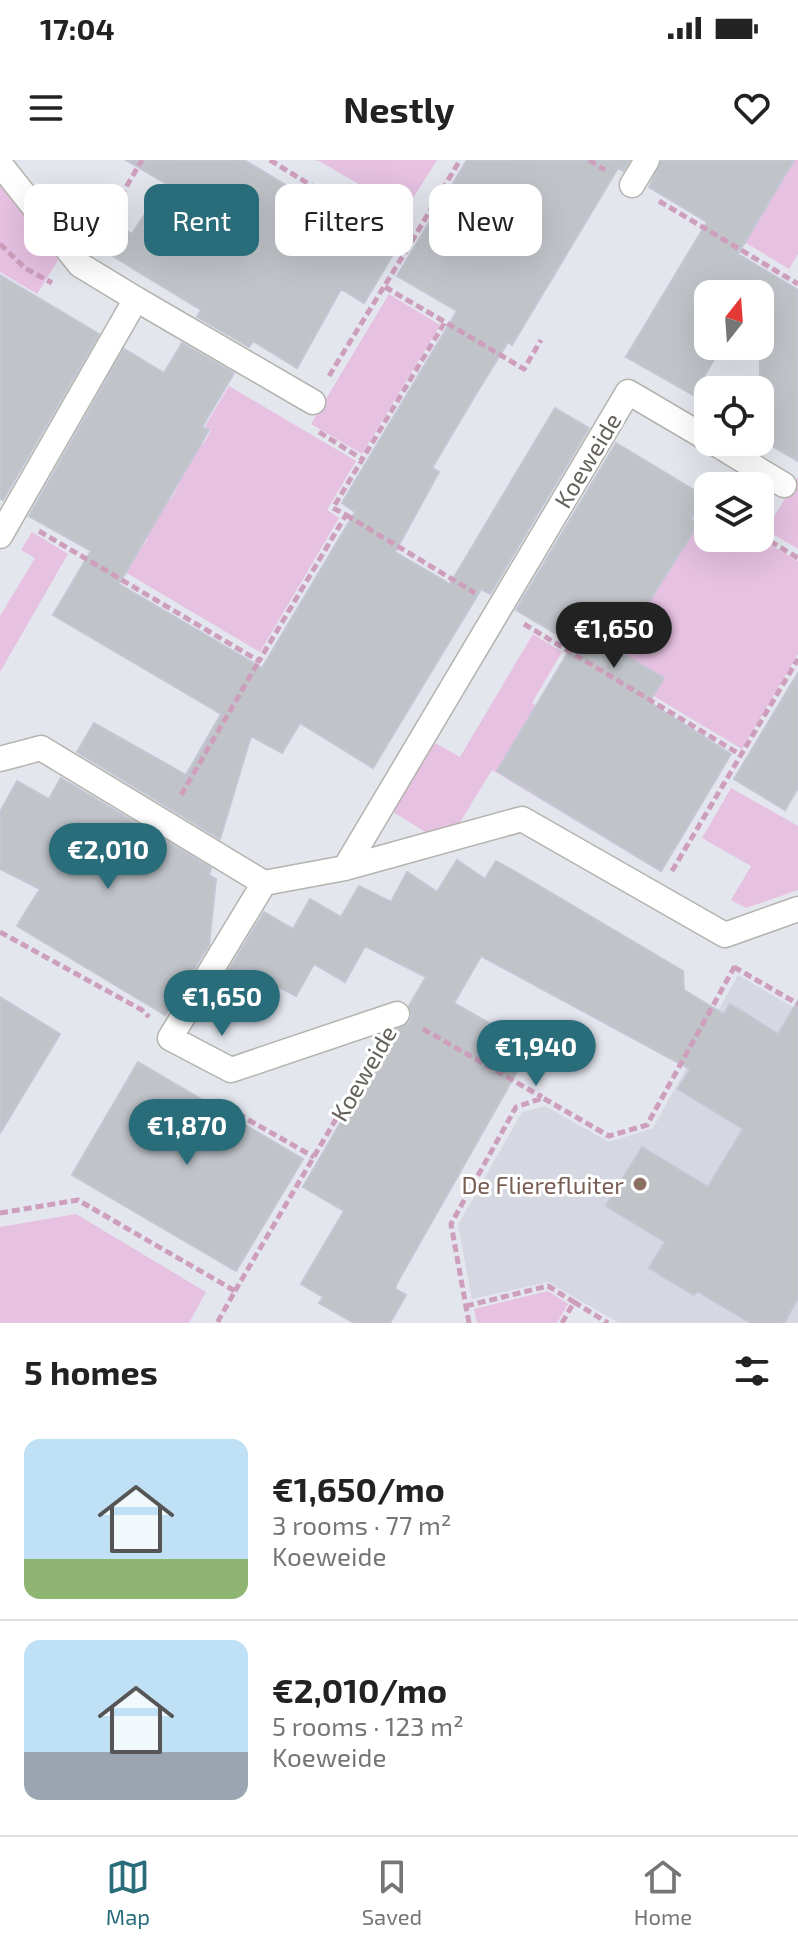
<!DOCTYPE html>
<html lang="en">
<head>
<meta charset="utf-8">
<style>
  body { margin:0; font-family:"Exo 2",sans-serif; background:#f2f2f2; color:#222; height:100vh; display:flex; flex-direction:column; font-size:30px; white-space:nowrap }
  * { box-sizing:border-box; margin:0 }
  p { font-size:26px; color:#767676 }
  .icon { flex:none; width:44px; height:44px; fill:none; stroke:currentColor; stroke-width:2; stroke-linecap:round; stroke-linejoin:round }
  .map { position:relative; height:1163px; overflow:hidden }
  .panel { display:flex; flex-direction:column; background:#fff; flex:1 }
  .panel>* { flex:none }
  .banner { position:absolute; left:24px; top:24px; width:750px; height:72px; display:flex; gap:16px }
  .needle { width:52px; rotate:17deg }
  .buttons { position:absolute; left:694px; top:120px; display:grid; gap:16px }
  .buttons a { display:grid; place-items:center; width:80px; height:80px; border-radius:16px; background:#fff; box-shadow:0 8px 32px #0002; font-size:40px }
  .price { position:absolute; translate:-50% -68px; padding:0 18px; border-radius:28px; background:#296d7a; color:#fff; font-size:26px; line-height:52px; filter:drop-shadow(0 2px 4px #0008) }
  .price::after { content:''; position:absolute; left:50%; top:48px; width:24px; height:18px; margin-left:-12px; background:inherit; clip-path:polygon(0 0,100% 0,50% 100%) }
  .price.selected { background:#222; color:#fff }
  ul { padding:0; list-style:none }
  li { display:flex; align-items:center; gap:24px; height:200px; padding:0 24px }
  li+li { border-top:2px solid #e0e0e0 }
  li span { display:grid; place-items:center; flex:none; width:224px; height:160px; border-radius:16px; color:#555 }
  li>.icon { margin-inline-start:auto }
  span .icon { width:96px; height:96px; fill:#fffc; stroke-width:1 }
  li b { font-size:34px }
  h2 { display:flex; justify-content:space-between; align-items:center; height:96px; padding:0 24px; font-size:34px }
  .tag { padding:0 28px; border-radius:16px; background:#fff; box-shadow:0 8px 32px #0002; font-size:28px; line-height:72px }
  .tag.selected { background:#296d7a; color:#fff }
  .status { display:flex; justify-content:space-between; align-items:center; height:56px; padding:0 40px; background:#fff; direction:ltr }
  .status svg { height:22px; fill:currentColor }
  header { display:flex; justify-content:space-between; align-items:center; height:104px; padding:0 24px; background:#fff; font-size:36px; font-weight:700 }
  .tab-bar { display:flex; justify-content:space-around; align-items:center; height:112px; border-top:2px solid #e0e0e0; background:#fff; font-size:22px; color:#767676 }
  .tab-bar a { display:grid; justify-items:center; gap:4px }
  .tab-bar .selected { color:#296d7a }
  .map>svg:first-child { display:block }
  .education { fill:#d5d7e1 }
  .green { fill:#e6c1e2 }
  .building { fill:#c0c4c9; stroke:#c3c6d3; stroke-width:2 }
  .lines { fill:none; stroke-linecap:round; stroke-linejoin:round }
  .street-casing { stroke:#b4b3ad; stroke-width:27 }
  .path { stroke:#ce9fbd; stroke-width:5; stroke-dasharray:8 4; stroke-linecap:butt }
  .street { stroke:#fff; stroke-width:24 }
  .education-dot { fill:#8d6e63; stroke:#fff; stroke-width:3 }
  .labels { text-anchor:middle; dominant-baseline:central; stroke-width:6; stroke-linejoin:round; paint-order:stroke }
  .street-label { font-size:24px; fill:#65625c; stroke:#fff }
  .education-label { font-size:24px; fill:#785e54; stroke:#fff; text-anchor:end }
</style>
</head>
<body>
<div class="status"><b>17:04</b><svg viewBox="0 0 49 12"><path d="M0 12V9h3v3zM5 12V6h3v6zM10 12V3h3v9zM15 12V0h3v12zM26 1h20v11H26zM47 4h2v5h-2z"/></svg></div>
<header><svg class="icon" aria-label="menu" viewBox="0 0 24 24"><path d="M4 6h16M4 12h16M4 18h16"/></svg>Nestly<svg class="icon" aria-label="heart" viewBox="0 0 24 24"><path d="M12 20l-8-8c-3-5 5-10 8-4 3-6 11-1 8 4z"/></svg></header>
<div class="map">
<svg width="798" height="1163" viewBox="0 0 798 1163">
  <rect width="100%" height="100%" fill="#e4e6ee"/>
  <path class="education" d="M738,815L798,850V1163H619L548,1122L472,1139L458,1065L522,952L545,946L609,982L653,968Z"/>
  <path class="green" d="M314,0H437L405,51L319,1Z
    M794,0H798V94L789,109L738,78L750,59L757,62L783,3L790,7Z
    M0,24L32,59L31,63L58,100L37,134L0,112Z
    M389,134L440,165L362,294L311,264Z
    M229,226L356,301L327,350L339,358L260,492L120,409L132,389L139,392L148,378L141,374L164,335L171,339L179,324L173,320L196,281L203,284L211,271L205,266Z
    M798,317V389L766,370Z
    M706,337L708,339V378H759L798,401V494L742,589L605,507L619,483L624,485L632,472L628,469L652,427L657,430L698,362L693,359Z
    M32,372L68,394L0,512V456L35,398L21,390Z
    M533,474L562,492L532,543L701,646L661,712L492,610L459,664L427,673L393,652L435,583L460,597Z
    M731,628L798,666V730L746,748L731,740L751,706L702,678Z
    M76,1054L206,1132L189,1163H0V1067Z
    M548,1131L568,1144L557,1163H477L474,1149Z"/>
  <path class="building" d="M126,0H244L395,91L364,143L341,129L297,208L253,181L249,187L197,157L201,150L98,87L114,63L132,74L165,23Z
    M467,0H630L623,11L618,8L512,185L508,182L476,234L432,308L439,312L395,392L450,424L555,248L589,268L490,434L481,429L480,431L373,608L300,563L282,593L251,576L220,679L77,592L94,563L186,615L221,554L53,455L91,391L29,356L124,189L164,213L182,183L234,213L202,267L209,270L119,424L262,508L355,352L342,343L457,151L397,116Z
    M662,0H794L738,94L798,130V301L760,279V121L752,134H708V186H722L693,235L626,197L707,62L649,27Z
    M0,115L99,174L3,340L0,339Z
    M616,283L704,336L691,359L698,364L618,491L664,518L649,542L731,594L661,711L497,611L573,484L516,450Z
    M798,513V628L785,650L734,619Z
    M61,618L211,708L209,715L216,719L209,785L165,855L17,766L40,729L0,709V652L17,621L49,639Z
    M457,700L485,719L496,701L521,715L683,811L684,830L724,854L730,844L778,874L798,841V1138L784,1163H751L697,1131L694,1135L649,1108L665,1082L606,1046L642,987L708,1027L743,969L678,929L690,909L481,796L454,843L531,887L397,1123L395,1129L406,1135L390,1163H354L319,1143L323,1137L301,1124L344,1051L303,1027L394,871L409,863L412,856L409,846L426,817L365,786L345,822L314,804L296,836L271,823L268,830L261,825L258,830L227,813L264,752L293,769L310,739L341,757L359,726L391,742L407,712L437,732Z
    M0,837L60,874L0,973Z
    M138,902L303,999L236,1111L72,1015Z"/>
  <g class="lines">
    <g class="street-casing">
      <path id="street" d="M0,4L80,105L136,139L0,376
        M632,25L647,0
        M136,139L313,242
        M713,282L784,325
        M0,599L41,588L264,723L345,708L522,659L725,775L798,749
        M345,708L628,232L708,279
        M264,723L170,878L231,910L397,854"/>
    </g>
    <path class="path" d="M270,0L409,86L460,0
      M589,0L605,10
      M659,41L798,124
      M96,78L142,0
      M0,84L25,108L52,123
      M385,127L445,162
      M329,216L409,86
      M319,272L362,299
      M346,355L475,433
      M760,366L768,353
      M39,371L259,501L346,355L333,348L445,162L524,209L541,180
      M760,375L798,398
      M524,464L741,595
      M181,635L259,501
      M672,711L798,499
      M0,772L142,850L149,857
      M734,807L798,844
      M423,869L542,937
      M217,942L314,997
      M0,1053L78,1040L235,1131L217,1163
      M235,1131L373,896
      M466,1146L548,1126L574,1142
      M469,1163L451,1064L516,947L543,938L609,976L647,965L736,804
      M562,1163L574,1142L608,1163"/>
    <use href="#street" class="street"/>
  </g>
  <circle class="education-dot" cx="640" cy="1024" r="8"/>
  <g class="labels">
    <g class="street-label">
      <text transform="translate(587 300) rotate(-59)">Koeweide</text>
      <text transform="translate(363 913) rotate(-60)">Koeweide</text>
    </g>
    <g class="education-label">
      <text x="624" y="1024">De Flierefluiter</text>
    </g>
  </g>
</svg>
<div class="buttons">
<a><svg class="needle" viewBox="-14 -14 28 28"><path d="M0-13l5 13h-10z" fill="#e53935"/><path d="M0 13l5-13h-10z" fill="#767676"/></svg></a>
<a><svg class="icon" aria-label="locate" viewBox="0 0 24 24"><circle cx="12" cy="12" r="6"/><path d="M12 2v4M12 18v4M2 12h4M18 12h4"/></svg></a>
<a><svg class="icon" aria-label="layers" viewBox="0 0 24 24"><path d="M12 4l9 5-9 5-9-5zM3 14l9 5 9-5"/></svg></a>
</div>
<b class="price selected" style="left:614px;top:510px">€1,650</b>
<b class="price" style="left:108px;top:731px">€2,010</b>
<b class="price" style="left:222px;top:878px">€1,650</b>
<b class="price" style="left:536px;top:928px">€1,940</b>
<b class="price" style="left:187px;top:1007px">€1,870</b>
<div class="banner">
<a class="tag">Buy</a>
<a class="tag selected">Rent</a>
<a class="tag">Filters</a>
<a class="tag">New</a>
</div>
</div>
<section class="panel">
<h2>5 homes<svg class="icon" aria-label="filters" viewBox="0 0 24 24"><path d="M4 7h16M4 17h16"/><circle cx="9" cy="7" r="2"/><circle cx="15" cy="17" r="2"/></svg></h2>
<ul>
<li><span style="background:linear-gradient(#bfe0f5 75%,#8fb573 0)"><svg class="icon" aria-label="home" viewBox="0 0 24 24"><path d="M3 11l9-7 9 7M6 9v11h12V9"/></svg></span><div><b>€1,650/mo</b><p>3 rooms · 77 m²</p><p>Koeweide</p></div></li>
<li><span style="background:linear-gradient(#bfe0f5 70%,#9aa5b1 0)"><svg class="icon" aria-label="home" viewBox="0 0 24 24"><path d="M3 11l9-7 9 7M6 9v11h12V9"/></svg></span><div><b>€2,010/mo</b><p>5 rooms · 123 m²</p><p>Koeweide</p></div></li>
</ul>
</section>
<nav class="tab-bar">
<a class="selected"><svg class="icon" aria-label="map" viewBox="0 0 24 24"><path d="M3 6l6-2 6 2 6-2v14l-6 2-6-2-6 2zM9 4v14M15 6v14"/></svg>Map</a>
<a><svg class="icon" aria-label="saved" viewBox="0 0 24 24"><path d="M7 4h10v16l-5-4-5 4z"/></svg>Saved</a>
<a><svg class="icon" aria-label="home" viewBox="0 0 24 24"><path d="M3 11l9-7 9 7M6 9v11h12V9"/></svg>Home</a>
</nav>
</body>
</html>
